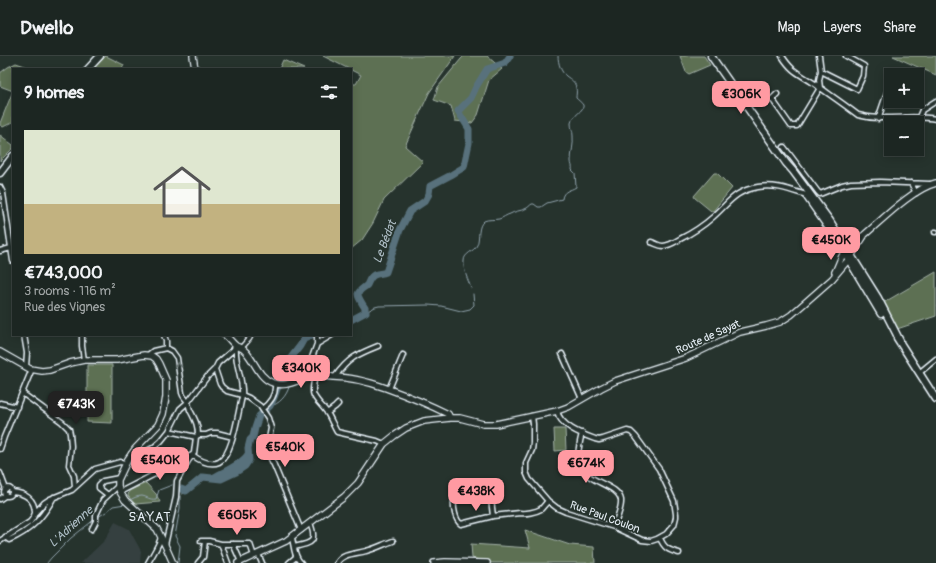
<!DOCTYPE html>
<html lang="en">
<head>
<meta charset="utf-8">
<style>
  body { margin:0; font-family:Pangolin,sans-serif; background:#29322f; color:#f1f3f6; height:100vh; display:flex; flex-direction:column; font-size:15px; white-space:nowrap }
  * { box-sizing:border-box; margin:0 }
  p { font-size:13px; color:#a0a5a5 }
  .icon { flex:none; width:22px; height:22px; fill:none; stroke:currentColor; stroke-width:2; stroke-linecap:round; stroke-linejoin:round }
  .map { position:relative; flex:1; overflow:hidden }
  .sheet { position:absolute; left:12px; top:12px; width:340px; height:268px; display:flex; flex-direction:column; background:#1c2622; border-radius:0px; box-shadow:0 2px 10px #0003,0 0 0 1px #3a4340 }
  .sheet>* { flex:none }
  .fabs { position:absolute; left:884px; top:12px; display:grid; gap:8px }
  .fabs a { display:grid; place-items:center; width:40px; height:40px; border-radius:0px; background:#1c2622; box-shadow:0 2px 10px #0003,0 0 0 1px #3a4340; font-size:20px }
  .price { position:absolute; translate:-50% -34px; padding:0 9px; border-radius:8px; background:#ff9aa2; color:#111; font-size:13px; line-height:26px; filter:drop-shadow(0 1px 2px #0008) }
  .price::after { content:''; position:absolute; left:50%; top:24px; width:12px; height:9px; margin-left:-6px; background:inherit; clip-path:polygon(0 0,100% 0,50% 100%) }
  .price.current { background:#222; color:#fff }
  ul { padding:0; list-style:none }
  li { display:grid; align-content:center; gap:8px; height:212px; padding:0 12px }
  li span { display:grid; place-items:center; height:124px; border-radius:0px; color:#555 }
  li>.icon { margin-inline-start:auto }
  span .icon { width:72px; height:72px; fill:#fffc; stroke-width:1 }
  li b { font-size:17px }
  h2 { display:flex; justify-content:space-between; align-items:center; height:48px; padding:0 12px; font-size:17px }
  header { display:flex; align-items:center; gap:24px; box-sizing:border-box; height:56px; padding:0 20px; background:#1c2622; border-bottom:1px solid #3a4340 }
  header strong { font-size:19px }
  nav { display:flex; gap:22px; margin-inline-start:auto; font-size:14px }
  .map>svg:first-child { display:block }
  .built { fill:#354141 }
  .green { fill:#5d7053; stroke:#a2b0a6 }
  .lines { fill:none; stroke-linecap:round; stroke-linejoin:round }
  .stream { stroke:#92a4ae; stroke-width:1 }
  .river { stroke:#58717c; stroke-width:7 }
  .minor-casing { stroke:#e8f1f8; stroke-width:7 }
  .tertiary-casing { stroke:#e8f1f8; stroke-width:8 }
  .secondary-casing { stroke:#e8f1f8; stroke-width:9 }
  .minor { stroke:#26332d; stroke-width:4 }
  .tertiary { stroke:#26332d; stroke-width:5.5 }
  .secondary { stroke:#26332d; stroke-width:6 }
  .oneway { stroke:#6a7674 }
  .labels { text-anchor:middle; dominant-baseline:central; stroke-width:3.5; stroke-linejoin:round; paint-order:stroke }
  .street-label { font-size:11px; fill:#e8f1f8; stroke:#26332d }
  .water-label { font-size:12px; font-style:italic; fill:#aebec6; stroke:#26332d }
  .quarter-label { font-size:13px; letter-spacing:1px; fill:#e8f1f8; stroke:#26332d }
</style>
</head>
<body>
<header>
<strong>Dwello</strong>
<nav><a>Map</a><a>Layers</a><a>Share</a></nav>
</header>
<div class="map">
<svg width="936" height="507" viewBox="0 0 936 507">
  <rect width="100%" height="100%" fill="#26332d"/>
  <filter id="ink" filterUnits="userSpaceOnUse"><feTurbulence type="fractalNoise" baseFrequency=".025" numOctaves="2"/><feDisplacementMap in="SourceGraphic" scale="8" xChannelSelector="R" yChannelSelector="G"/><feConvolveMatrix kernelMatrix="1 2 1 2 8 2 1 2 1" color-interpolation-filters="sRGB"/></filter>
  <g filter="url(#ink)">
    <path class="built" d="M115,466L129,473L141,495L140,507H81L105,484Z"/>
    <path class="green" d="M106,0L124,9L122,13H93Z
      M323,0H455L429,37L405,90L423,106L384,144L373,167L362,184L351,193V28H356L361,19L351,14V13H349Z
      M464,0H487L502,13L489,24L478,59L472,67L455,65L451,50L434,44L438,31L461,3Z
      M680,0H704L710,9L689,18L686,16Z
      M893,0H936V19Z
      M283,4L304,13H279Z
      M16,7L34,13H13V66L3,71L0,69V67L13,35L0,30V17L8,11Z
      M0,79L13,89V92L0,105Z
      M714,117H717L732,132L713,155H711L695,142L694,140Z
      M936,216V260L897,273L883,247Z
      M87,309H112V367L87,366Z
      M554,373H565L566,394L555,395Z
      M146,427L156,438L160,446L135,448L128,440L129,435Z
      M525,474L570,489L594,491L595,507H490L472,502L471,488L530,492Z"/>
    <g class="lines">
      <path class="stream" d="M471,232C468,224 463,214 464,205C464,197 474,196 477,189C480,182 477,170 484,165C488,163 494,164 499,163C503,162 506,159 510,158C515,155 520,155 525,153C528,152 530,149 532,148H534L538,151H541L547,147L562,143C563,134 570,135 576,131L575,117L572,114C573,110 571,109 571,105C571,97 574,89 573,80C573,75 571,72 571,67C572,60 585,54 583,49C582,47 578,44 576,42C576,39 577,35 576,32C575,25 571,24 566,20C561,16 558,7 558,0
        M366,256L375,251L379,250L428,249L441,250L461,255L470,253L474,249L473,238
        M270,350C279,349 287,339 289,331
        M129,445C132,442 138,440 142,440C148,441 149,444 156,443L159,434L172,429
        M98,461L106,456L113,450L125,448
        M47,507L51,502L71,482L95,463
        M178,507L180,490L175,480L180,452V440L186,435"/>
      <path class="river" d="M365,252C363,249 358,241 358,238C359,234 364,232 367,229C369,225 370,221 374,219C378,217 382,218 386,216L400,174L410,155L425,145L429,138L430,130L451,119L464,111L469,87V73L458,55L471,42L476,31L487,13L505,7L510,0
        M351,264L366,256L365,254
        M213,422C223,416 243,408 248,398
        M181,433L186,435L203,421L221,423L236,416L245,410L249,404L248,392L250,384L253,381L255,372L259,360L270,350L273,344L287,307L300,290L304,283L314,279"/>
      <g class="minor-casing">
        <path id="minor" d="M782,0C793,17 799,17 815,28C829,38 844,48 858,59C884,66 910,58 936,63
          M821,15L857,33L863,20L864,10L846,0
          M917,27H920
          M777,38L772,43L791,70H797L820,32L819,24L821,15L819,0
          M919,61L922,54L936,45
          M878,63L891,25
          M784,91L818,136L820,138L842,129L851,127L880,126L930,128
          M911,127L916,137
          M0,131L3,137L13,205
          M935,176H936
          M651,186C655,187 659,190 663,190C669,190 675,186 680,183C692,177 703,170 713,161C729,147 734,135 758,131C775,128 790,134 806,139L809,137
          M0,195L11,192
          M24,279L27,297L26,311
          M82,279V290L84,304
          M164,279L166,285V292
          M332,279L317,288L310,307L309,317L315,320C310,342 314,340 326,355C330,361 333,369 337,376L377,385L384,388
          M317,288V279
          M242,291L249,283L251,279
          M562,298L582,343
          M148,299L153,295L166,292L172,295L177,302L182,337C183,341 185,342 187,345C189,348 189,351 190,354C195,364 198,368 198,379L196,381L194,397L188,405L177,425L176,441L165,489
          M215,313L220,328L222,331L227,335L242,339L249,342L260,350L268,362L271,372L268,388V397L274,409L301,474
          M919,317L936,303
          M335,321C348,302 358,298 378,290
          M389,333L403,299
          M22,337L62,366L69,373L70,378L71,390L69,409L74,420L75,431
          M0,347L17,351
          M262,353C270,347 276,338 275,328
          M327,357L335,351L338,348
          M532,360L533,368V387L532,394L526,407V416L529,423L548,445L557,452L566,456L614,471L642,484L651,485L657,483L666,478L674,469L676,461V458L674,445L659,413L636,381L631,376L627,375L603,383L599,384L595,383C581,378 560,370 557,355
          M169,375L196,381
          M582,377C580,385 578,394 578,402C581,428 617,426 621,444C622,452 616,464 614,471
          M198,379H206L211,377H217L233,381
          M0,393L4,381L32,313
          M131,398L137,399L145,396L153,392L161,385L169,375L180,353L188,346L207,321L215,313L218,307L233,294L236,290
          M192,399C199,404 210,410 219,406C233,399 238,356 242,341C244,324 234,307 236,290
          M0,417L6,433
          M4 436a4 4 0 1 1 8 0a4 4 0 1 1-8 0Z
          M12,436C25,437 35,443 35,457
          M120,436L190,400
          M108,439L99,432V429L103,425L119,422
          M0,443L6,439
          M493,460L491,443L490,440L486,438L457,441L454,444C453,451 455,464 461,468L493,460L520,457C525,458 536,456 541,453C543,451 546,447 548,445
          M92,473L96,465V459L103,444L118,430
          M5,481L9,484C31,475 43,461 54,441
          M292,482C294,490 294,501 301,507
          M660,482C664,492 668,494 679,497
          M0,485L30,466L33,462L35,457L44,447L50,443L72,434L95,413L120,406L126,407
          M201,485H209L221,488H250L254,500
          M221,488L228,507
          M233,488L241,506
          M294,491C311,487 318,487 310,467
          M258,498L262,507
          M148,507C152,499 159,490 161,481
          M198,507L203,501L205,485
          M289,507L296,501
          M337,507C343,497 356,498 366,495C375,493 384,488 393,485"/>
      </g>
      <g class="tertiary-casing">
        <path id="tertiary" d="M193,0L195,13
          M835,216C839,209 842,196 848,191C852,186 859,184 863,180C882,164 912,133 936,127
          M225,279C229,282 232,287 236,290C240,292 242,291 246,296C255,306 259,322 273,327C285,332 297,324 309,321C316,319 325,320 333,321C352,321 369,326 386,332C408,340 428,348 448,358L450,362
          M0,296L30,313L42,315L50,314L70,307L84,304H117L144,299L152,300L156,303L159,308L166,324V341L163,358L158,369L135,393L128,403L118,424V430L120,436L125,444L157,473L165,489L173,507
          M238,507L286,485L344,441L358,427L384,388L394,380L406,372L424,365L450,362H460L483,368H496L557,355L568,351L601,332L615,325L686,302L740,276L766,270L780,266L791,259L832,223L849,203L864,180
          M434,507L445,506L487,507"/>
      </g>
      <g class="secondary-casing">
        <path id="secondary" d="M711,0L786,107L793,115L830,165L851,199L878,242L900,285
          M88,13L100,0
          M0,117L13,100
          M807,141L837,184L881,258
          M897,282L936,343"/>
      </g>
      <use href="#minor" class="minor"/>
      <use href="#tertiary" class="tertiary"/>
      <use href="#secondary" class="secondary"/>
    </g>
    <defs><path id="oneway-chevron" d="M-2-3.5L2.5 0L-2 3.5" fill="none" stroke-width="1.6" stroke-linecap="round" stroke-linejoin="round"/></defs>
    <use class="oneway" href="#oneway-chevron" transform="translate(178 309) rotate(-94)"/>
  </g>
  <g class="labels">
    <g class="street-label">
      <text transform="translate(708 281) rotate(-24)">Route de Sayat</text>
      <text transform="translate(605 461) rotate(20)">Rue Paul Coulon</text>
    </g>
    <g class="water-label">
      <text transform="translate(385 186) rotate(-69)">Le Bédat</text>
      <text transform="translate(71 471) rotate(-42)">L'Adrienne</text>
    </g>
    <g class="quarter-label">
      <text x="150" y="461">SAYAT</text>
    </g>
  </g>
</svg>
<div class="fabs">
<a>+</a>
<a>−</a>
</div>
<b class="price" style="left:741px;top:59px">€306K</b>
<b class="price" style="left:831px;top:205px">€450K</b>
<b class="price" style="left:301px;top:333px">€340K</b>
<b class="price current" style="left:76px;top:369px">€743K</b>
<b class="price" style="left:285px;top:412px">€540K</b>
<b class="price" style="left:160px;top:425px">€540K</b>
<b class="price" style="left:586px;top:428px">€674K</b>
<b class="price" style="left:476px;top:456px">€438K</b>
<b class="price" style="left:237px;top:480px">€605K</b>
<section class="sheet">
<h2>9 homes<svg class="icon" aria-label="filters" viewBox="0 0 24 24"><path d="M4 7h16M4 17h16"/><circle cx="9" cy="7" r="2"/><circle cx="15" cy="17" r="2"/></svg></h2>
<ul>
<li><span style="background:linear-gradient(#dfe7d0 60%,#c2b280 0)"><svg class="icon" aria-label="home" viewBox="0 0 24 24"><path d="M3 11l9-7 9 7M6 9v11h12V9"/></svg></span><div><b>€743,000</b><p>3 rooms · 116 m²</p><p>Rue des Vignes</p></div></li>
</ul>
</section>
</div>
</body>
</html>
